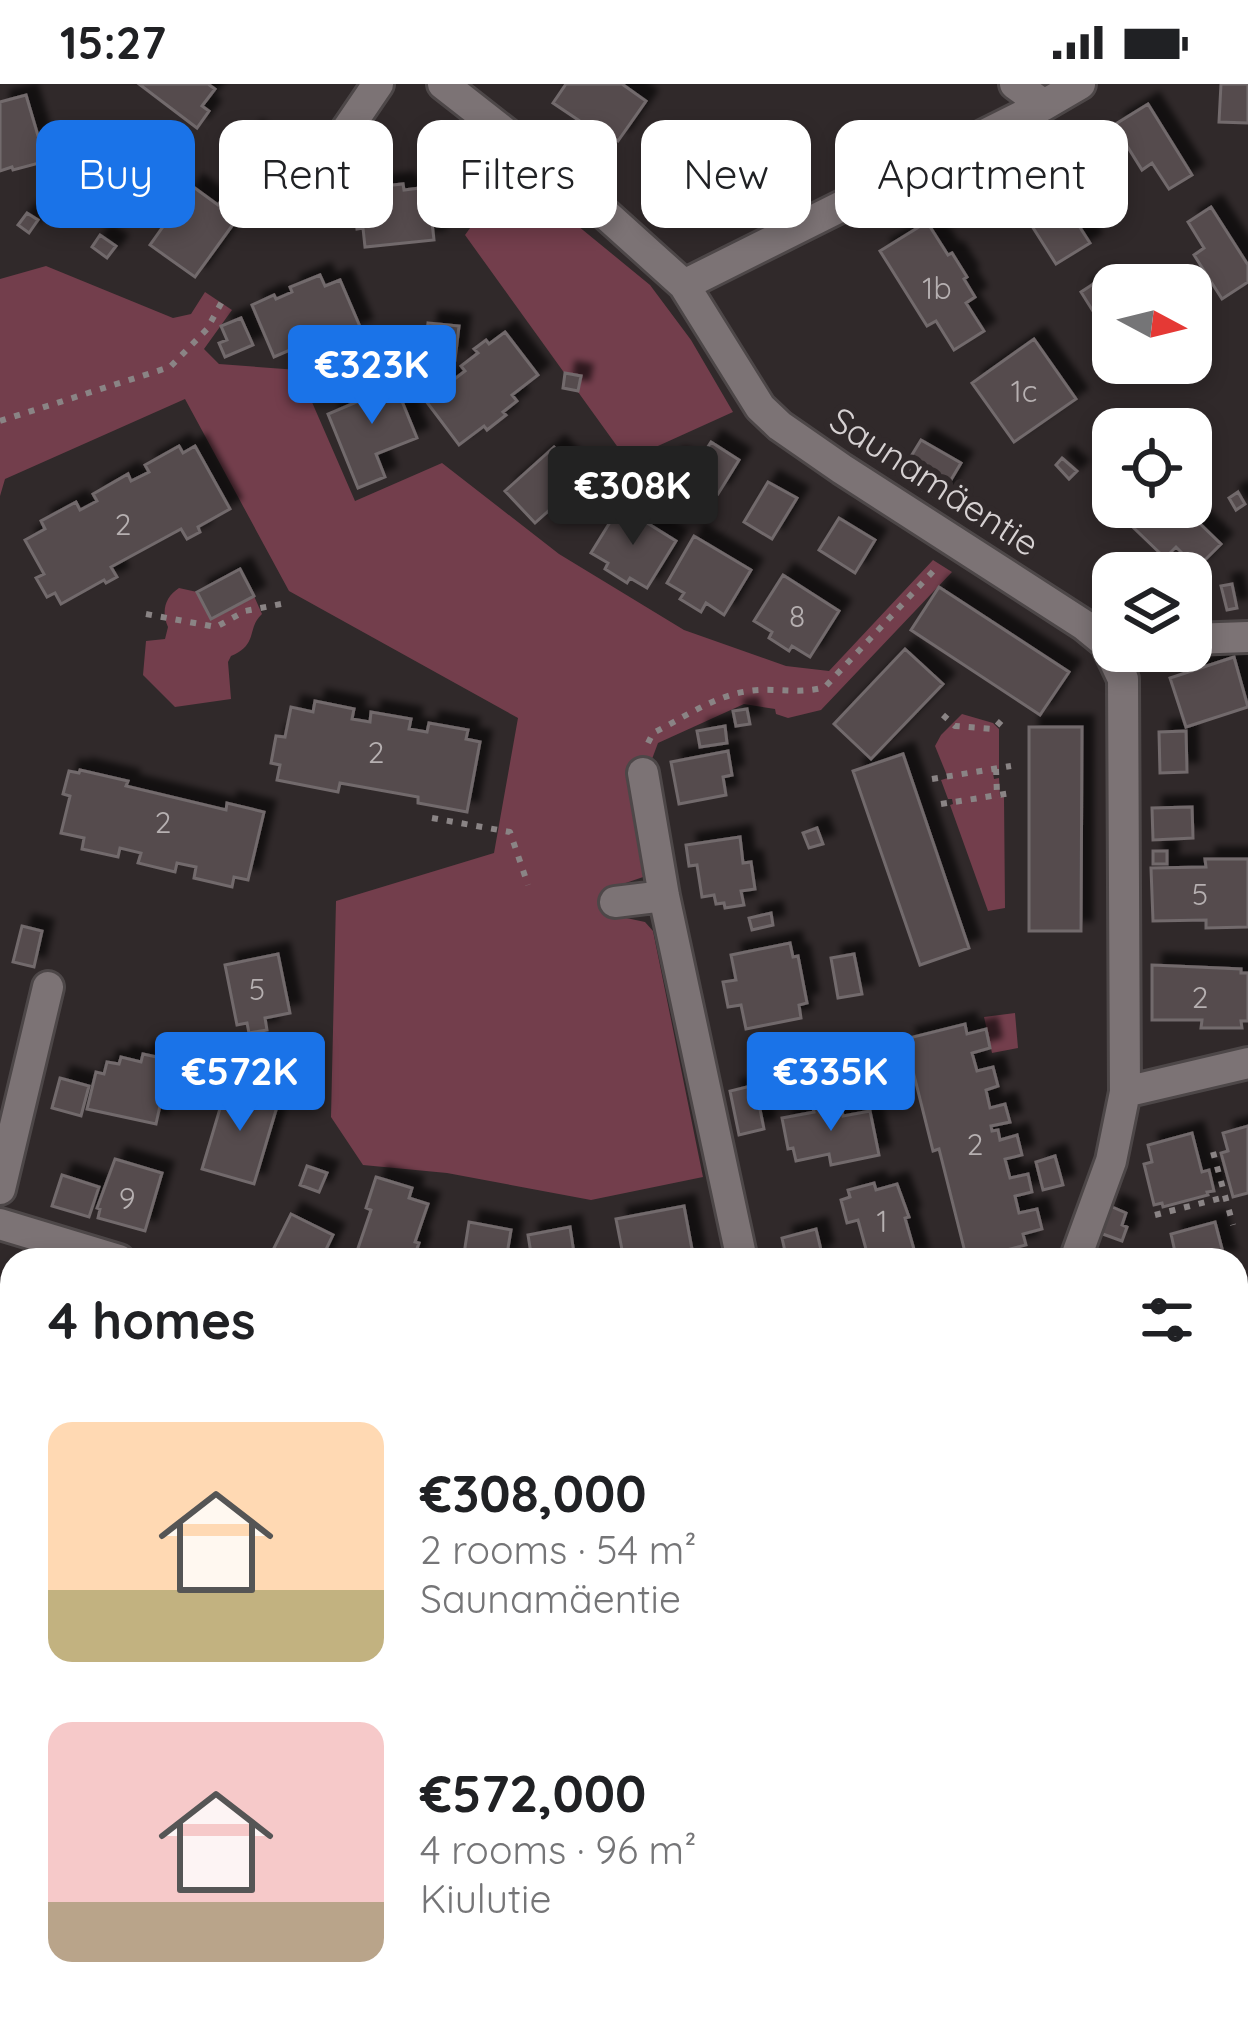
<!DOCTYPE html>
<html lang="en">
<head>
<meta charset="utf-8">
<style>
  body { margin:0; font-family:Quicksand,sans-serif; background:#f2f2f2; color:#202124; height:100vh; display:flex; flex-direction:column; font-size:45px; white-space:nowrap }
  * { box-sizing:border-box; margin:0 }
  p { font-size:39px; color:#757577 }
  .icon { flex:none; width:66px; height:66px; fill:none; stroke:currentColor; stroke-width:2; stroke-linecap:round; stroke-linejoin:round }
  .map { position:relative; flex:1; overflow:hidden }
  .details { position:absolute; left:0px; top:1164px; width:1248px; height:771px; display:flex; flex-direction:column; background:#fff; border-radius:36px 36px 0 0; box-shadow:0 6px 18px #0003 }
  .details>* { flex:none }
  .hud { position:absolute; left:36px; top:36px; width:1176px; height:108px; display:flex; gap:24px }
  .needle { width:78px; rotate:97deg }
  .controls { position:absolute; left:1092px; top:180px; display:grid; gap:24px }
  .controls a { display:grid; place-items:center; width:120px; height:120px; border-radius:24px; background:#fff; box-shadow:0 6px 18px #0003; font-size:60px }
  .price { position:absolute; translate:-50% -102px; padding:0 27px; border-radius:12px; background:#1a73e8; color:#fff; font-size:39px; line-height:78px; filter:drop-shadow(0 3px 6px #0008) }
  .price::after { content:''; position:absolute; left:50%; top:72px; width:36px; height:27px; margin-left:-18px; background:inherit; clip-path:polygon(0 0,100% 0,50% 100%) }
  .price.selected { background:#222; color:#fff }
  ul { padding:0; list-style:none }
  li { display:flex; align-items:center; gap:36px; height:300px; padding:0 48px }
  li span { display:grid; place-items:center; flex:none; width:336px; height:240px; border-radius:24px; color:#555 }
  li>.icon { margin-inline-start:auto }
  span .icon { width:144px; height:144px; fill:#fffc; stroke-width:1 }
  li b { font-size:51px }
  h2 { display:flex; justify-content:space-between; align-items:center; height:144px; padding:0 48px; font-size:51px }
  .pill { padding:0 42px; border-radius:24px; background:#fff; box-shadow:0 6px 18px #0003; font-size:42px; line-height:108px }
  .pill.selected { background:#1a73e8; color:#fff }
  .status { display:flex; justify-content:space-between; align-items:center; height:84px; padding:0 60px; background:#fff; direction:ltr }
  .status svg { height:33px; fill:currentColor }
  .map>svg:first-child { display:block }
  .green { fill:#733e4c }
  .building { fill:#544c4e; stroke:#726a6c; stroke-width:3; filter:url(#shadow) }
  .lines { fill:none; stroke-linecap:round; stroke-linejoin:round }
  .minor-casing { stroke:#4d4748; stroke-width:36 }
  .path { stroke:#8a8485; stroke-width:6; stroke-dasharray:6 9; stroke-linecap:butt }
  .minor { stroke:#7c7375; stroke-width:30 }
  .labels { text-anchor:middle; dominant-baseline:central; stroke-width:12; stroke-linejoin:round; paint-order:stroke }
  .number-label { font-size:30px; fill:#b6b0b1 }
  .street-label { font-size:36px; fill:#d6d1d2; stroke:#30292a }
</style>
</head>
<body>
<div class="status"><b>15:27</b><svg viewBox="0 0 49 12"><path d="M0 12V9h3v3zM5 12V6h3v6zM10 12V3h3v9zM15 12V0h3v12zM26 1h20v11H26zM47 4h2v5h-2z"/></svg></div>
<div class="map">
<svg width="1248" height="1933" viewBox="0 0 1248 1933">
  <defs>
    <filter id="shadow"><feDropShadow dx="11" dy="-11" stdDeviation="3" flood-color="#0009"/></filter>
  </defs>
  <rect width="100%" height="100%" fill="#30292a"/>
  <path class="green" d="M511,87L650,201L691,256L733,328L627,376L465,151Z
    M46,182L173,234L191,230L205,208L232,226L204,265L219,280L298,286L355,417L442,379L559,470L684,546L786,582L829,587L933,476L952,488L821,626L788,634L776,630L775,625L744,620L658,659L649,683V791L614,803L617,832L645,838L653,847L703,1093L591,1116L447,1089L363,1081L331,1033L336,817L494,769L518,634L289,507L185,315L5,395L0,412V195Z
    M179,504L197,508L212,535L254,512L262,530C246,545 259,560 231,572L228,578L231,615L175,623L143,591L146,557L165,555L168,543C161,527 165,513 179,504Z
    M962,630L993,639L999,645V687L993,689L994,695L999,694L1000,713H1004L1005,824L988,827L950,721L953,720L952,715H948L941,696L948,694L935,662L941,651Z
    M1015,929L1018,964L992,969L984,933Z
    M1236,1501H1248V1581L1236,1576Z
    M12,1525V1739L0,1740V1529Z"/>
  <path class="building" d="M139,0H208L215,5L202,22L209,27L197,44Z
    M566,0H622L646,17L618,57L602,46L599,50L553,19Z
    M1221,0H1248V39L1219,38Z
    M26,11L44,72H41L43,78L13,86L12,83L0,87V18Z
    M1148,20L1192,91L1169,105L1152,79L1142,86L1114,41Z
    M251,48L275,66L261,86L237,69Z
    M1053,54L1064,73L1045,84L1033,66Z
    M761,61L776,95L741,111L748,126L712,142L693,98L715,88L713,82Z
    M440,65L466,86L451,105L425,84Z
    M77,68L87,77L76,91L65,82Z
    M1035,94L1051,120L1061,114L1090,159L1056,180L1011,109Z
    M403,100L404,106L428,103L434,156L365,163L363,144L357,145L353,105Z
    M192,102L218,121L231,104L250,117L195,193L150,161Z
    M1211,123L1248,181V198L1222,215L1194,171L1204,164L1188,138Z
    M27,129L38,136L29,149L18,141Z
    M927,138L948,171L952,169L967,193L964,195L975,213L966,219L984,247L954,266L936,237L927,242L880,167Z
    M100,151L116,162L107,174L92,163Z
    M320,191L325,202L340,196L361,245L340,254L336,246L274,273L252,221L274,211L276,215L292,208L290,203Z
    M1104,193L1113,207V259L1081,208Z
    M241,234L253,261L225,273L219,259L227,256L221,242Z
    M428,239L459,242L455,276L424,272Z
    M505,248L538,291L512,311L517,317L503,328L506,331L487,346L484,342L459,361L426,317L440,307L437,303L449,294L452,297L465,287L461,282L478,269L474,265L486,256L489,260Z
    M1034,255L1076,315L1014,358L972,299Z
    M388,283L417,354L376,370L385,393L358,404L328,330L371,312L364,293Z
    M565,289L581,292L578,307L563,304Z
    M921,356L961,379L939,416L899,392Z
    M711,358L739,376L718,410L689,392L683,401L665,390L674,375L693,386Z
    M179,362L183,369L195,362L230,425L198,443L200,448L187,455L181,445L111,483L117,493L106,499L104,496L61,520L55,509L47,513L36,494L44,490L25,456L45,445L41,437L76,418L80,426L97,417L93,410L128,390L131,397L149,388L145,381Z
    M554,363L575,386L555,404L564,413L535,439L505,407Z
    M1062,374L1077,387L1069,395L1056,381Z
    M768,398L797,414L772,455L744,438Z
    M1238,408L1245,420L1236,426L1229,414Z
    M620,422L676,457L647,504L630,494L627,499L605,485L608,479L591,469Z
    M1116,423H1174L1190,438L1194,434L1221,460L1197,484L1176,463L1165,474L1114,425Z
    M839,434L875,456L855,489L819,466Z
    M694,452L751,486L724,531L706,519L701,528L680,515L684,509L667,499Z
    M240,485L254,512L211,535L197,508Z
    M783,491L839,527L810,573L792,562L789,567L769,554L772,548L754,537Z
    M1232,500L1237,524L1227,526L1221,502Z
    M939,503L1069,588L1040,631L911,546Z
    M905,565L943,600L871,675L834,640Z
    M1234,573L1248,623L1186,643L1170,594Z
    M315,617L354,625L352,635L370,638L371,628L411,635L409,645L427,648L429,639L468,646L466,655L480,658L467,728L418,719V713L340,699L338,708L277,696L280,681L271,679L276,652L285,653L291,623L313,628Z
    M747,625L750,640L736,642L733,627Z
    M725,642L727,659L700,663L697,647Z
    M1029,643H1082L1081,847H1029Z
    M1186,647L1187,688L1160,689L1159,648Z
    M728,667L732,691L723,693L726,711L679,720L671,678Z
    M903,670L969,864L920,881L853,687Z
    M80,686L128,697L126,702L226,726L227,719L264,728L248,796L234,793L232,803L194,794L196,783L177,779L175,788L138,779L141,769L120,764L118,773L82,765L84,754L61,749L70,712L63,710L69,687L79,689Z
    M1192,723L1193,754L1153,756L1152,724Z
    M817,744L823,760L809,764L803,749Z
    M740,753L743,779L751,778L755,805L741,807L744,821L725,824L724,819L716,820L714,811L702,813L697,781L689,782L686,761Z
    M1153,767H1167V780H1153Z
    M1205,775H1248V843L1206,844V836L1153,837L1151,784L1206,783Z
    M771,829L773,841L752,846L749,834Z
    M22,842L42,847L34,883L13,878Z
    M790,859L793,873L798,872L807,919L799,921L801,934L746,945L741,921L728,923L723,898L736,896L731,871Z
    M278,870L290,929L265,934L267,946L249,949L247,939L237,941L225,881Z
    M854,870L862,910L838,914L831,874Z
    M1152,881L1241,885V889H1248V937H1241L1242,944H1201L1202,936H1152Z
    M965,940L967,950L986,945L990,964L972,969L977,987L993,983L998,1002L986,1006L990,1024L1005,1020L1010,1038L991,1042L992,1047L998,1046L1000,1056L1017,1051L1022,1071L1005,1075L1010,1094L1028,1090L1032,1108L1015,1112L1019,1129L1037,1125L1042,1145L1023,1150L1026,1161L967,1176L939,1065L933,1067L905,955Z
    M143,970L170,976L156,1040L87,1025L96,988L104,990L107,978L119,980L121,973L141,978Z
    M60,994L89,1002L81,1032L52,1024Z
    M227,1001L279,1016L254,1100L202,1085Z
    M755,1001L764,1045L739,1051L730,1007Z
    M840,1016L843,1032L870,1027L879,1071L831,1081L829,1070L796,1077L793,1064L788,1065L782,1034L814,1028L812,1021Z
    M1248,1042V1109L1233,1113L1221,1069L1228,1067L1223,1049Z
    M1192,1049L1202,1088L1209,1086L1214,1107L1207,1108L1208,1111L1163,1123L1162,1119L1154,1121L1144,1080L1152,1078L1148,1061Z
    M1055,1072L1063,1101L1043,1106L1036,1078Z
    M115,1075L162,1089L145,1147L98,1134L100,1125L97,1124Z
    M307,1082L327,1089L319,1108L300,1101Z
    M62,1091L99,1103L89,1133L52,1122Z
    M376,1093L412,1104L409,1114L428,1120L415,1158L419,1159L413,1176H354L371,1126L366,1124Z
    M874,1099L876,1106L897,1100L909,1133L905,1134L917,1176H869L858,1136L847,1139L841,1116L850,1113L848,1106Z
    M684,1122L694,1176H624L616,1135Z
    M1110,1122L1126,1129L1122,1141L1127,1143L1122,1157L1100,1149Z
    M291,1130L333,1151L321,1176H288L272,1168Z
    M469,1138L511,1146L506,1176H463Z
    M1215,1138L1225,1176H1170L1169,1171L1175,1168L1171,1150Z
    M570,1143L575,1176H532L528,1151Z
    M816,1145L822,1170L815,1171L816,1176H787L782,1154Z
    M0,1207L8,1211L1,1226L10,1230L0,1252Z
    M10,1321L12,1322V1370H5Z
    M1248,1406V1468H1236V1407Z
    M0,1448L12,1474L0,1480Z
    M1248,1689V1702L1236,1704V1691Z
    M5,1762L12,1771V1839L9,1841L0,1830V1766Z
    M1248,1858V1900L1246,1901L1241,1874L1236,1875V1862L1237,1859Z
    M445,1923H498L496,1933H443Z
    M679,1923H688L691,1933H656L655,1930Z
    M722,1923H777L778,1927L763,1931L764,1933H725Z
    M1018,1923H1063L1066,1933H1034L1033,1928L1020,1932Z"/>
  <g class="lines">
    <g class="minor-casing">
      <path id="minor" d="M443,0L582,109L684,201L760,323L780,342L842,385L1084,541L1106,559L1123,595L1125,1008L1111,1077L1075,1176
        M1015,0L1044,21
        M312,97L378,0
        M684,201L1044,21L1080,0
        M1191,555L1248,553
        M643,689L664,812L742,1176
        M615,818L664,812
        M1125,1008L1248,979
        M0,1105L48,903
        M0,1140L119,1176
        M1236,1592L1248,1598
        M1152,1923L1154,1933"/>
    </g>
    <path class="path" d="M0,337L170,283L207,245L224,214
      M586,385L612,401
      M146,530L216,543L245,527L281,520
      M943,631L955,642L994,645L1003,635
      M648,659L653,649C683,634 716,611 749,607C776,603 798,611 825,603L938,482
      M996,685L997,711
      M932,695L1011,682
      M941,720L1011,709
      M432,734L510,748L528,801
      M1213,1068L1233,1141
      M1155,1131L1225,1113
      M1236,1236L1248,1235
      M0,1272L12,1276"/>
    <use href="#minor" class="minor"/>
  </g>
  <g class="labels">
    <g class="number-label">
      <text x="937" y="204">1b</text>
      <text x="1024" y="307">1c</text>
      <text x="123" y="440">2</text>
      <text x="797" y="532">8</text>
      <text x="376" y="668">2</text>
      <text x="163" y="738">2</text>
      <text x="1200" y="810">5</text>
      <text x="257" y="905">5</text>
      <text x="1200" y="913">2</text>
      <text x="975" y="1060">2</text>
      <text x="127" y="1114">9</text>
      <text x="882" y="1137">1</text>
    </g>
    <g class="street-label">
      <text transform="translate(935 397) rotate(33)">Saunamäentie</text>
    </g>
  </g>
</svg>
<div class="controls">
<a><svg class="needle" viewBox="-14 -14 28 28"><path d="M0-13l5 13h-10z" fill="#e53935"/><path d="M0 13l5-13h-10z" fill="#757577"/></svg></a>
<a><svg class="icon" aria-label="locate" viewBox="0 0 24 24"><circle cx="12" cy="12" r="6"/><path d="M12 2v4M12 18v4M2 12h4M18 12h4"/></svg></a>
<a><svg class="icon" aria-label="layers" viewBox="0 0 24 24"><path d="M12 4l9 5-9 5-9-5zM3 14l9 5 9-5"/></svg></a>
</div>
<b class="price" style="left:372px;top:343px">€323K</b>
<b class="price selected" style="left:633px;top:464px">€308K</b>
<b class="price" style="left:240px;top:1050px">€572K</b>
<b class="price" style="left:831px;top:1050px">€335K</b>
<div class="hud">
<a class="pill selected">Buy</a>
<a class="pill">Rent</a>
<a class="pill">Filters</a>
<a class="pill">New</a>
<a class="pill">Apartment</a>
</div>
<section class="details">
<h2>4 homes<svg class="icon" aria-label="filters" viewBox="0 0 24 24"><path d="M4 7h16M4 17h16"/><circle cx="9" cy="7" r="2"/><circle cx="15" cy="17" r="2"/></svg></h2>
<ul>
<li><span style="background:linear-gradient(#ffd9b3 70%,#c2b280 0)"><svg class="icon" aria-label="home" viewBox="0 0 24 24"><path d="M3 11l9-7 9 7M6 9v11h12V9"/></svg></span><div><b>€308,000</b><p>2 rooms · 54 m²</p><p>Saunamäentie</p></div></li>
<li><span style="background:linear-gradient(#f6c9c9 75%,#b9a48a 0)"><svg class="icon" aria-label="home" viewBox="0 0 24 24"><path d="M3 11l9-7 9 7M6 9v11h12V9"/></svg></span><div><b>€572,000</b><p>4 rooms · 96 m²</p><p>Kiulutie</p></div></li>
</ul>
</section>
</div>
</body>
</html>
